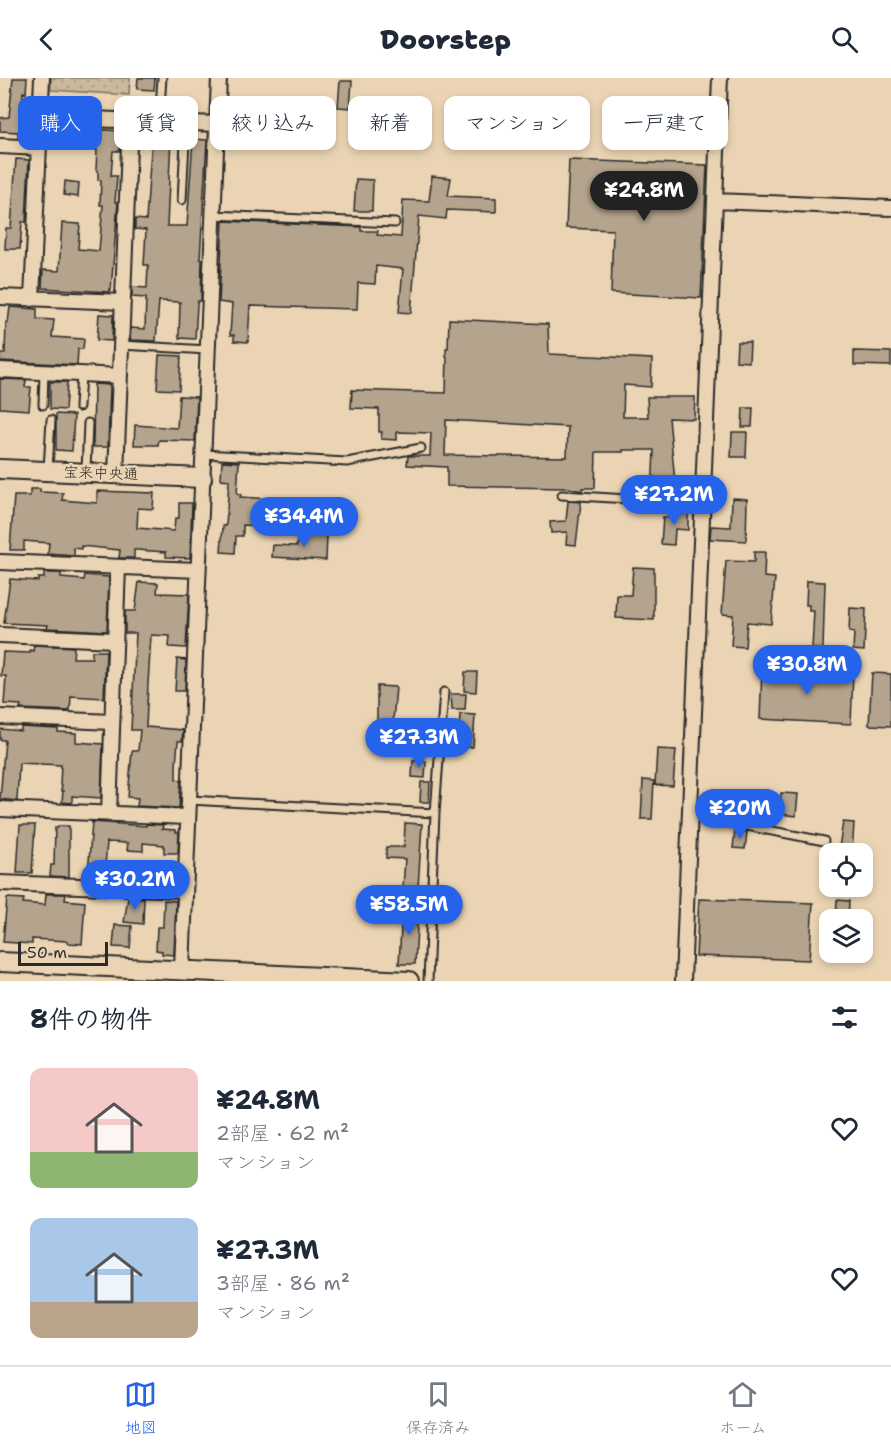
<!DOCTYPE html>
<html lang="ja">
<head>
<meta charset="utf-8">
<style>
  body { margin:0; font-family:"Shantell Sans","Klee One",sans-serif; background:#f2f2f3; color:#1f2937; height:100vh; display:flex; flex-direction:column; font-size:22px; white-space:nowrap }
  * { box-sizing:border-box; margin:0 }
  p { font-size:20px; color:#747a83 }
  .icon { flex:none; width:33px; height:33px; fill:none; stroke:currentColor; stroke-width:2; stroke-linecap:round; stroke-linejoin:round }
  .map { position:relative; height:903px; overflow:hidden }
  .details { display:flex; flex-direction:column; background:#fff; flex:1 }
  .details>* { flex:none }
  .top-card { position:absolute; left:18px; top:18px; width:855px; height:54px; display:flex; gap:12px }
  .fabs { position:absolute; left:819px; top:765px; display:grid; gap:12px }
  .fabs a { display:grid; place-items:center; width:54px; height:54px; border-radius:12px; background:#fff; box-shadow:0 3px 9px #0003; font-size:30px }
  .scale { position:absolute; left:18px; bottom:15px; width:90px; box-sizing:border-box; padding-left:6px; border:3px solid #2b2b2b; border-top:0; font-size:16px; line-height:21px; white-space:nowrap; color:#2b2b2b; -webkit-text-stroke:4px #ead4b3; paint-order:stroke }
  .price { position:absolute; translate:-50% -51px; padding:0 14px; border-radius:21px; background:#2563eb; color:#fff; font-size:20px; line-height:39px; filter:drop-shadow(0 2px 3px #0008) }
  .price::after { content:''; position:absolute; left:50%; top:36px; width:18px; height:14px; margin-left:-9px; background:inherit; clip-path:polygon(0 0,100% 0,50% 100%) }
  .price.on { background:#222; color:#fff }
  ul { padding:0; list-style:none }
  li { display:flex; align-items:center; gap:18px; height:150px; padding:0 30px }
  li span { display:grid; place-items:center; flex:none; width:168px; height:120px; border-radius:12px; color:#555 }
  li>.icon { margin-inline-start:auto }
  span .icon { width:72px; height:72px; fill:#fffc; stroke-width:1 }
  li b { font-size:26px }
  h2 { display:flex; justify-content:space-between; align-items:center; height:72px; padding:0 30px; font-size:26px }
  .chip { padding:0 21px; border-radius:12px; background:#fff; box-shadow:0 3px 9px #0003; font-size:21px; line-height:54px }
  .chip.on { background:#2563eb; color:#fff }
  header { display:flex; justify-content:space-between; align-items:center; height:78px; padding:0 30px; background:#fff; font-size:27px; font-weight:800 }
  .tabs { display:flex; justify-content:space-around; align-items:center; height:84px; border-top:2px solid #e0e1e3; background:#fff; font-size:16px; color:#747a83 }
  .tabs a { display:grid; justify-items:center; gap:3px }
  .tabs .on { color:#2563eb }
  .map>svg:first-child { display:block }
  .park { fill:url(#park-dots); stroke:#7b7264; stroke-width:1.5 }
  .building { fill:#b5a48d; stroke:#2b2b2b; stroke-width:1.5; fill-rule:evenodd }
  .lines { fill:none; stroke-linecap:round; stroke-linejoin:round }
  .lane-casing { stroke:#2b2b2b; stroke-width:11 }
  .street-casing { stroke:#2b2b2b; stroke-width:18 }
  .secondary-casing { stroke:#2b2b2b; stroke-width:22 }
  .lane { stroke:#ead4b3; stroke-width:7 }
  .street { stroke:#ead4b3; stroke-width:14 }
  .secondary { stroke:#ead4b3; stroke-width:18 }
  .labels { text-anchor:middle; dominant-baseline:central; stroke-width:5; stroke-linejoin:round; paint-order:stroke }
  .street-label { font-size:15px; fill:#2b2b2b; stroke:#ead4b3 }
</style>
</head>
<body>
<header><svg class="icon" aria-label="back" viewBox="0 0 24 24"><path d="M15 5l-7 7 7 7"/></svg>Doorstep<svg class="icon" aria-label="search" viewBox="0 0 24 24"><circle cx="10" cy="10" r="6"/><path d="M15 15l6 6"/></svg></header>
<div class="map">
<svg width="891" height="903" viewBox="0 0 891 903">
  <defs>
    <pattern id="park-dots" width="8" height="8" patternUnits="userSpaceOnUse" patternTransform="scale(1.5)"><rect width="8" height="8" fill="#cbb89d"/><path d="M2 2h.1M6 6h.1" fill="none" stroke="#ae9e87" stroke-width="1.8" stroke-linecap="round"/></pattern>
  </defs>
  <rect width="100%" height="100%" fill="#ead4b3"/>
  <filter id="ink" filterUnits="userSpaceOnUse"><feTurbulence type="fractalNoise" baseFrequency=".0167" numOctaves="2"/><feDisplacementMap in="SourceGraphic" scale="12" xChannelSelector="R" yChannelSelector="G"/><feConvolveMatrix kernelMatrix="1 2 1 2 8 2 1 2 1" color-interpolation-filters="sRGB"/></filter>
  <g filter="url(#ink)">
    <path class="park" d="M51,0H130L129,17L51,12Z"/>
    <path class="building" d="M13,0H27L26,15L23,14L22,39L31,40L30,61L18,60V54L0,53V40L9,39Z
      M138,0H155L154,12L137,11Z
      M340,3H352L350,30L338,29Z
      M59,49L121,53L120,73H113L111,98H117L115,124H118L111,212L109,211V214L42,210L43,192L59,193L62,145L80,146L78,171L99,173L103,127H100L101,102H98V92H96L97,72L63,70L64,62L48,61L49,52H59Z
      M152,58L171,59L167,148H187L193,61L207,62L200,181H202L201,223H198L197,227L195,261L179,260L180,224L159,223L156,263L130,262L131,250L145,251L146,220L132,219V209L147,210L148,187H144L146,152L135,151V141L146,142Z
      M16,81L29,82L26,144H22L20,171H5L6,150H11Z
      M569,82L707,87L701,220L611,215L613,152L566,150Z
      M432,98L451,100L448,118L496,120V134L447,132L446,141L419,138L411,235L399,234L403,191L376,188L375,206L358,205L357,231L250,228L248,264L234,263V257H230L232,226L219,224L223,143L361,149V153H378L377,157L401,159L403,122L429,123Z
      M356,101L373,102L372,133H354Z
      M65,103L79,105L78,119L64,117Z
      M10,229L37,231V241L54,242L52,259L84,261L83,271H78L77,287L0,283V276H5L6,244H8Z
      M99,236L113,237L112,263L97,262Z
      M449,241L548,246L549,276L652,281L651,309L624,307L623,339H648L647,319H695L694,341L669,340L675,404L670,403V418L652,417L654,372H623V374H596L595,410H582V413L569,410L447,408V389L407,387L408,378H430L431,355L397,354V362L381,361L382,354H379V331L351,330L352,312L446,315L447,279H446V270H448ZM446,342L568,349L567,379L445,377Z
      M737,264H750L749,284L736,283Z
      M854,273L891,274V288L854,287Z
      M159,277L181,278L179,312L157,311Z
      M0,301L26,302L25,309H31L29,332L0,330Z
      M50,304H67L65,332L50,331Z
      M94,306L110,307L108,369H93Z
      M179,318L197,319L195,363L159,362L158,367H134L135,347L177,350Z
      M743,330H753L752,349H742Z
      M56,336L74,337L72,373L56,372Z
      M732,354H747L746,379H731Z
      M222,383L239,384L237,416H241L240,419L270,421V446L263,445V448L243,447V458H236L235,475L221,474L223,448H226L229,402L221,401Z
      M30,411H40V414L63,415L62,422L97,425V413L154,415L153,431L138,430L137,450L174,453L175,440H179V425H192L190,480L166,479V474L137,472H134V480H119L120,472L81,468V471L74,470V478L48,476L49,465L24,463V472H10L14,418H30Z
      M732,420L747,421L746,463L710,461L711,448L731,449Z
      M568,423L581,424L576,467L566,466L567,454L551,455L550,444L566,443Z
      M669,433L688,434V452L675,451L674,467L661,466L663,439H669Z
      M299,456L327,458L326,482L272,479L273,467L297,468Z
      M754,474H765L764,499L775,500L771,546L747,544L745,569L731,568L733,537L722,536L726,483L754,484Z
      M633,489L654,490V542L616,540L617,517H631Z
      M44,495H61V500L84,502L85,497L109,499L107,553L47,550L48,547L4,545L10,501L38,503V500H44Z
      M807,503L825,504L823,571H812L814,533H809V527H806Z
      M139,504L158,505L157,515L189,516L186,570L169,569L170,558L151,557L148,606L146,649L183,652L182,663H178L176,687V701L181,702L179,730L137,728L138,720L128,719L132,673H138L140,652H131L136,555H125V533H135Z
      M850,530L866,531L864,573L853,572L854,555L849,554Z
      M34,567L74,569L73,580H92V573H106L104,620L71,618L70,633L20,631L21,627L4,626L6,598H1L3,574L30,575V572L33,573Z
      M177,581L186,582L185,613H175Z
      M762,590L853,595L851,646L760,641Z
      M465,594H477L476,614L464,613Z
      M872,595L891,596V648L869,647Z
      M377,608L396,609L392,654L377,653Z
      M451,616H466L465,632H452Z
      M460,636L475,637L473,669H461L462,652H459Z
      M413,646L432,647V664L418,663V667L405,666L406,661L396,660V650L413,651Z
      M21,649L58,651V654L76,655V664L103,666L101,720L72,718V725L62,724L63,713H61L62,707H60L61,687L19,685L17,723L0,721L5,662H0V651L21,653Z
      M657,671L676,672L673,708L655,707Z
      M413,683H426L425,700L412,699Z
      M643,702L654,703L652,741H641Z
      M421,704H430L429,724H420Z
      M781,715L798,716L796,738L780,736Z
      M92,744L146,748V746L163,747L162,751L176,752V754H179L178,775H164V767L143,765V773L127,772L128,765L107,764L104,800L90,799V796H88Z
      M843,744L854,745L852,776H838Z
      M405,745L422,746L418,810L403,809L405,781L386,780V769H404Z
      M20,747H35L32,795H17Z
      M58,748H69V799L50,798L51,787H54L55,750H58Z
      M735,752L747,754L745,771L733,770Z
      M46,816H66L65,822L85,824L82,866L68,865V863L32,861V866L3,864L7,820L24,821L23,825L45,827Z
      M128,820H144L143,846L124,844Z
      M699,821L813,825L809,882L696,878Z
      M164,822L176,823L174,877L162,876V873L156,872L157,849H163Z
      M837,822L849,823L848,842H836Z
      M402,831H418L415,886H399Z
      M115,847L132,848L130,870L113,869Z"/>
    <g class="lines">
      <g class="lane-casing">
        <path id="lane" d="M159,44L162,0
          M182,122L186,45
          M213,137L395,145
          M121,267L208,272
          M43,327L44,294
          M79,329L81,296
          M203,376L347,384L421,370
          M48,391L51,342
          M86,393L88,345
          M562,417L677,424L703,418
          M189,722L435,735L428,903
          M435,735L444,614
          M690,737L824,763"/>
      </g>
      <g class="street-casing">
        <path id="street" d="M40,39L217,46
          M0,68L39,70
          M715,123L891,130
          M0,219L123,224
          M32,221L42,0
          M0,292L120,298
          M116,396L130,43
          M0,484L198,492
          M0,557L115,562
          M0,639L112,644
          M0,731L187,739
          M109,735L118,489
          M0,805L185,812
          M182,891L219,0
          M683,903L720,0"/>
      </g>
      <g class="secondary-casing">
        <path id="secondary" d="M0,391L202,400
          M0,884L409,903"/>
      </g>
      <use href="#lane" class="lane"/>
      <use href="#street" class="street"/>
      <use href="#secondary" class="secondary"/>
    </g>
  </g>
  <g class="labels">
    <g class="street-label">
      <text transform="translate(101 395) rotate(2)">宝来中央通</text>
    </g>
  </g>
</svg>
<div class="fabs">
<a><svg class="icon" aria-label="locate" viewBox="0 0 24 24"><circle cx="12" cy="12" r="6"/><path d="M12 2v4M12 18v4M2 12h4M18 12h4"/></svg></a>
<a><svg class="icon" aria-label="layers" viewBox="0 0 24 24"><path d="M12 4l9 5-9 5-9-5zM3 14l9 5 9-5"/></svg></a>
</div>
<div class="scale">50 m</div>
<b class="price on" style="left:644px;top:144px">¥24.8M</b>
<b class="price" style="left:674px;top:448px">¥27.2M</b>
<b class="price" style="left:304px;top:470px">¥34.4M</b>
<b class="price" style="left:807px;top:618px">¥30.8M</b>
<b class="price" style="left:419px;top:691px">¥27.3M</b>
<b class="price" style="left:740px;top:762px">¥20M</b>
<b class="price" style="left:135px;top:833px">¥30.2M</b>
<b class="price" style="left:409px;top:858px">¥58.5M</b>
<div class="top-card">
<a class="chip on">購入</a>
<a class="chip">賃貸</a>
<a class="chip">絞り込み</a>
<a class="chip">新着</a>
<a class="chip">マンション</a>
<a class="chip">一戸建て</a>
</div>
</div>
<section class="details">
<h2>8件の物件<svg class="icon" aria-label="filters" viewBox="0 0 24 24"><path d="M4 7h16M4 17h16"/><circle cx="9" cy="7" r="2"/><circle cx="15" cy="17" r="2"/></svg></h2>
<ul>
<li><span style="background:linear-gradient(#f6c9c9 70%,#8fb573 0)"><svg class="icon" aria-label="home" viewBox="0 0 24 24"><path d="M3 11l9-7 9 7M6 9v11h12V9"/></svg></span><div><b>¥24.8M</b><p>2部屋 · 62 m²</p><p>マンション</p></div><svg class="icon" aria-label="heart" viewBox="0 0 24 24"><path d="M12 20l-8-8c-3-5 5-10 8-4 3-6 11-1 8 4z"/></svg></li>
<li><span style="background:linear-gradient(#a9c7e8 70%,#b9a48a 0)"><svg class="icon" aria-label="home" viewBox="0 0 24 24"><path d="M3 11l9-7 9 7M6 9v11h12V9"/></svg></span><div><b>¥27.3M</b><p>3部屋 · 86 m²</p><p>マンション</p></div><svg class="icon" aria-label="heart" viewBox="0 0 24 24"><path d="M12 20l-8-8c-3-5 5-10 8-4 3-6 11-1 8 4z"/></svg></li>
</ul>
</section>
<nav class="tabs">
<a class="on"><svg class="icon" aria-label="map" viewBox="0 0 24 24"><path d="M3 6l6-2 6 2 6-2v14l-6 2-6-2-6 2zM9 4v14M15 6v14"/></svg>地図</a>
<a><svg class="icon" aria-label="saved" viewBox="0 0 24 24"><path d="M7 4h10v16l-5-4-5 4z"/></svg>保存済み</a>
<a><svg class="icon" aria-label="home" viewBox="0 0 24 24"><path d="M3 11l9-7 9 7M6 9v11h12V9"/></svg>ホーム</a>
</nav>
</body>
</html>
